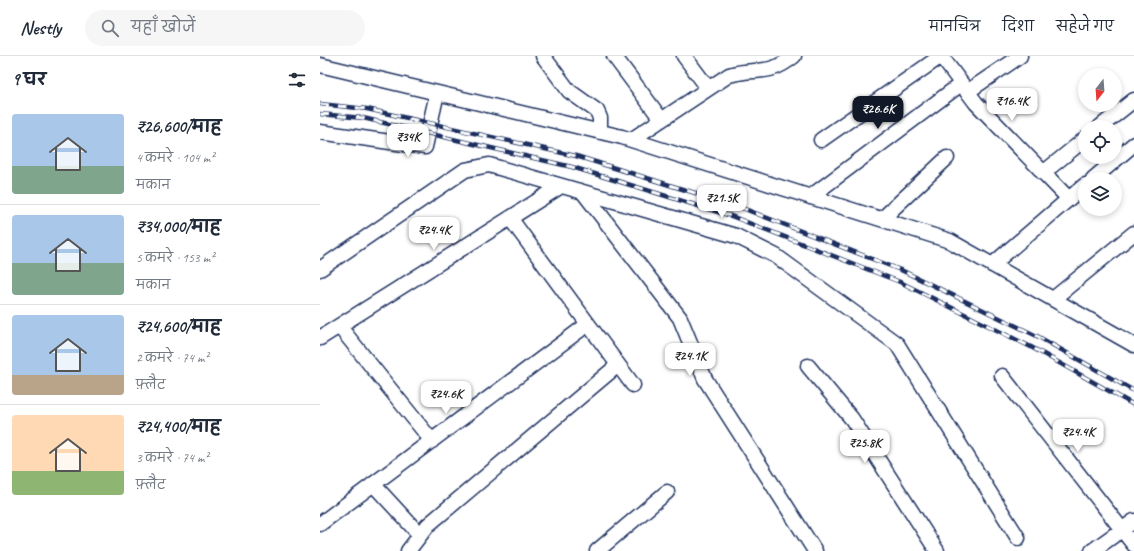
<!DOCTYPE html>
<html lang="hi">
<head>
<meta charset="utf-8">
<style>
  body { margin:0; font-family:Caveat,"Playpen Sans Deva",sans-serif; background:#f6f6f7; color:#1f2937; height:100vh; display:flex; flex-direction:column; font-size:15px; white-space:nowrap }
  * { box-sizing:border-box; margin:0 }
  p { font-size:13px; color:#747a83 }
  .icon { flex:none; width:22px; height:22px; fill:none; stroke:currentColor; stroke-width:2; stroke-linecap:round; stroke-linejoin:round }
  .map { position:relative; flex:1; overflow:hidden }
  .drawer { display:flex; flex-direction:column; background:#fff; width:320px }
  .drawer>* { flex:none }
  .needle { width:26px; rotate:197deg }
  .controls { position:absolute; left:758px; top:12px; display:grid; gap:8px }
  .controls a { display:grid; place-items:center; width:44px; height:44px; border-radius:50%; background:#fff; box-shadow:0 2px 6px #0003; font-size:20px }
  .price { position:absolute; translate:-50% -34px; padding:0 9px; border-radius:8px; background:#fff; color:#222; font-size:13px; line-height:26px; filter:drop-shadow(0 1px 2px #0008) }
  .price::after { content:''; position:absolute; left:50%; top:24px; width:12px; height:9px; margin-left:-6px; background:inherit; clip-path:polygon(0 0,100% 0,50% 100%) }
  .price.active { background:#111827; color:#fff }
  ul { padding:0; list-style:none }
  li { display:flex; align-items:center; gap:12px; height:100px; padding:0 12px }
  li+li { border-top:1px solid #e0e1e3 }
  li span { display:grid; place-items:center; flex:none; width:112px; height:80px; border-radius:4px; color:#555 }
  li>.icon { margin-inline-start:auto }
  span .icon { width:48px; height:48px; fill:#fffc; stroke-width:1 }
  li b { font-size:17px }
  h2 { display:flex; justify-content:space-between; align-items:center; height:48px; padding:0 12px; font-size:17px }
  header { display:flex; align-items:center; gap:24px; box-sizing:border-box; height:56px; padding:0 20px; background:#fff; border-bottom:1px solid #e0e1e3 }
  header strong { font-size:19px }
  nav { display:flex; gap:22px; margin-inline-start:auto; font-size:14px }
  .search { width:280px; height:36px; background:#f6f6f7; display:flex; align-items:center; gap:10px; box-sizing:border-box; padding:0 14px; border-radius:22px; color:#747a83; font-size:15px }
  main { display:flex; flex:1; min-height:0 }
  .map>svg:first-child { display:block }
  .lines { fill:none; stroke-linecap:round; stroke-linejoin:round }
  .street-casing { stroke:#1b2f5e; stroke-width:17 }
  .street { stroke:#fff; stroke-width:14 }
  .rail-casing { stroke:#1b2f5e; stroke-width:4.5 }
  .rail { stroke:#fff; stroke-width:3; stroke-dasharray:9; stroke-linecap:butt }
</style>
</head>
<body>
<header>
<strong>Nestly</strong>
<div class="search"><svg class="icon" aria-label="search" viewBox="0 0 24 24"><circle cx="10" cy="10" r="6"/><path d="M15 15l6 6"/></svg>यहाँ खोजें</div>
<nav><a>मानचित्र</a><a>दिशा</a><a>सहेजे गए</a></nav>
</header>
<main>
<section class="drawer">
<h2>9 घर<svg class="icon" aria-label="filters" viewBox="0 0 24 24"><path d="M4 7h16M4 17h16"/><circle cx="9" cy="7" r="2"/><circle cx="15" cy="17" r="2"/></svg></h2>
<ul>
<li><span style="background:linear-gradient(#a9c7e8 65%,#7fa58c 0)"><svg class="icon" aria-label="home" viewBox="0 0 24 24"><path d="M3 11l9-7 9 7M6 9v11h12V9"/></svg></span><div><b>₹26,600/माह</b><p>4 कमरे · 104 m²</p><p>मकान</p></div></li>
<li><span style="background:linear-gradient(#a9c7e8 60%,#7fa58c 0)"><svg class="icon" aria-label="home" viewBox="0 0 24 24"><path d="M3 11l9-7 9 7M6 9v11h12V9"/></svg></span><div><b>₹34,000/माह</b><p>5 कमरे · 153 m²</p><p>मकान</p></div></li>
<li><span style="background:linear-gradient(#a9c7e8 75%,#b9a48a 0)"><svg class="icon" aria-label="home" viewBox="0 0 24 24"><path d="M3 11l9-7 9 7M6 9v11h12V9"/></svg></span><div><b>₹24,600/माह</b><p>2 कमरे · 74 m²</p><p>फ़्लैट</p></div></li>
<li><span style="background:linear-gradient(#ffd9b3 70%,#8fb573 0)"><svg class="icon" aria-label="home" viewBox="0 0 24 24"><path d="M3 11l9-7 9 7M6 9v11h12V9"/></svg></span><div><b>₹24,400/माह</b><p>3 कमरे · 74 m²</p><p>फ़्लैट</p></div></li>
</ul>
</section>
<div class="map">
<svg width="814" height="495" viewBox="0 0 814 495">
  <rect width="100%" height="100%" fill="#fff"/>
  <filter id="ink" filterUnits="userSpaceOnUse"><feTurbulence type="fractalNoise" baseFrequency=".025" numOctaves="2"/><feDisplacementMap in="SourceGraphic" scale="8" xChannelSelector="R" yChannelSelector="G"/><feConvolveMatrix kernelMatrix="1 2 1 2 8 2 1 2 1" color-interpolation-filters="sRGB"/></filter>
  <g filter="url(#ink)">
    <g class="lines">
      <g class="street-casing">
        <path id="street" d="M223,0L249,35L277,55L280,62V76
          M294,0L341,63
          M364,0L388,32
          M621,0L656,47L749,143
          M0,9L302,81L630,185L814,289
          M647,36L700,0
          M780,71L814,44
          M0,76L105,91L117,37
          M311,84L409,19C437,11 448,21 474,0
          M501,84L621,0
          M723,117L765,83
          M773,123L814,88
          M263,136L360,262L385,323L495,495
          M490,141L641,28
          M190,162L313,329
          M562,163L627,102
          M672,209L765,129
          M0,213L145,114L169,109L416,180L456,200L577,288L698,482
          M733,243L814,177
          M19,270L112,385
          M0,282L241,130
          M488,310L532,363L617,495
          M682,320L814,489
          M53,428L100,479
          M0,468L268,268
          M88,495L108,469L298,309
          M277,495L347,436
          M772,495L814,465"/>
      </g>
      <use href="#street" class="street"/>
      <g class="rail-casing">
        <path id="rail" d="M0,48L47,53L256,100L417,150L583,215L717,280L814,335
          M0,58L43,62L252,111L411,160L580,226L711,291L814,349"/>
      </g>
      <use href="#rail" class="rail"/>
    </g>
  </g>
</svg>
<div class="controls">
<a><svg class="needle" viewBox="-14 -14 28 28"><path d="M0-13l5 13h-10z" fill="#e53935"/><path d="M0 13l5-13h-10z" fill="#747a83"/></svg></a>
<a><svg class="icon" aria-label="locate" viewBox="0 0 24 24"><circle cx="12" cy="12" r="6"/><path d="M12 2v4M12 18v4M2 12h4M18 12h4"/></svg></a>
<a><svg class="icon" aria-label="layers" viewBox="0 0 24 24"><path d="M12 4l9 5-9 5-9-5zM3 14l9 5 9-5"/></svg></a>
</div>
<b class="price" style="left:692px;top:66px">₹16.4K</b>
<b class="price active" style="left:558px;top:74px">₹26.6K</b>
<b class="price" style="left:88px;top:102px">₹34K</b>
<b class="price" style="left:402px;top:163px">₹21.5K</b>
<b class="price" style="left:114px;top:195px">₹24.4K</b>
<b class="price" style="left:370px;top:321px">₹24.1K</b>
<b class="price" style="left:126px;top:359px">₹24.6K</b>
<b class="price" style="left:758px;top:397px">₹24.4K</b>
<b class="price" style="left:545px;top:408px">₹25.8K</b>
</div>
</main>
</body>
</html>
